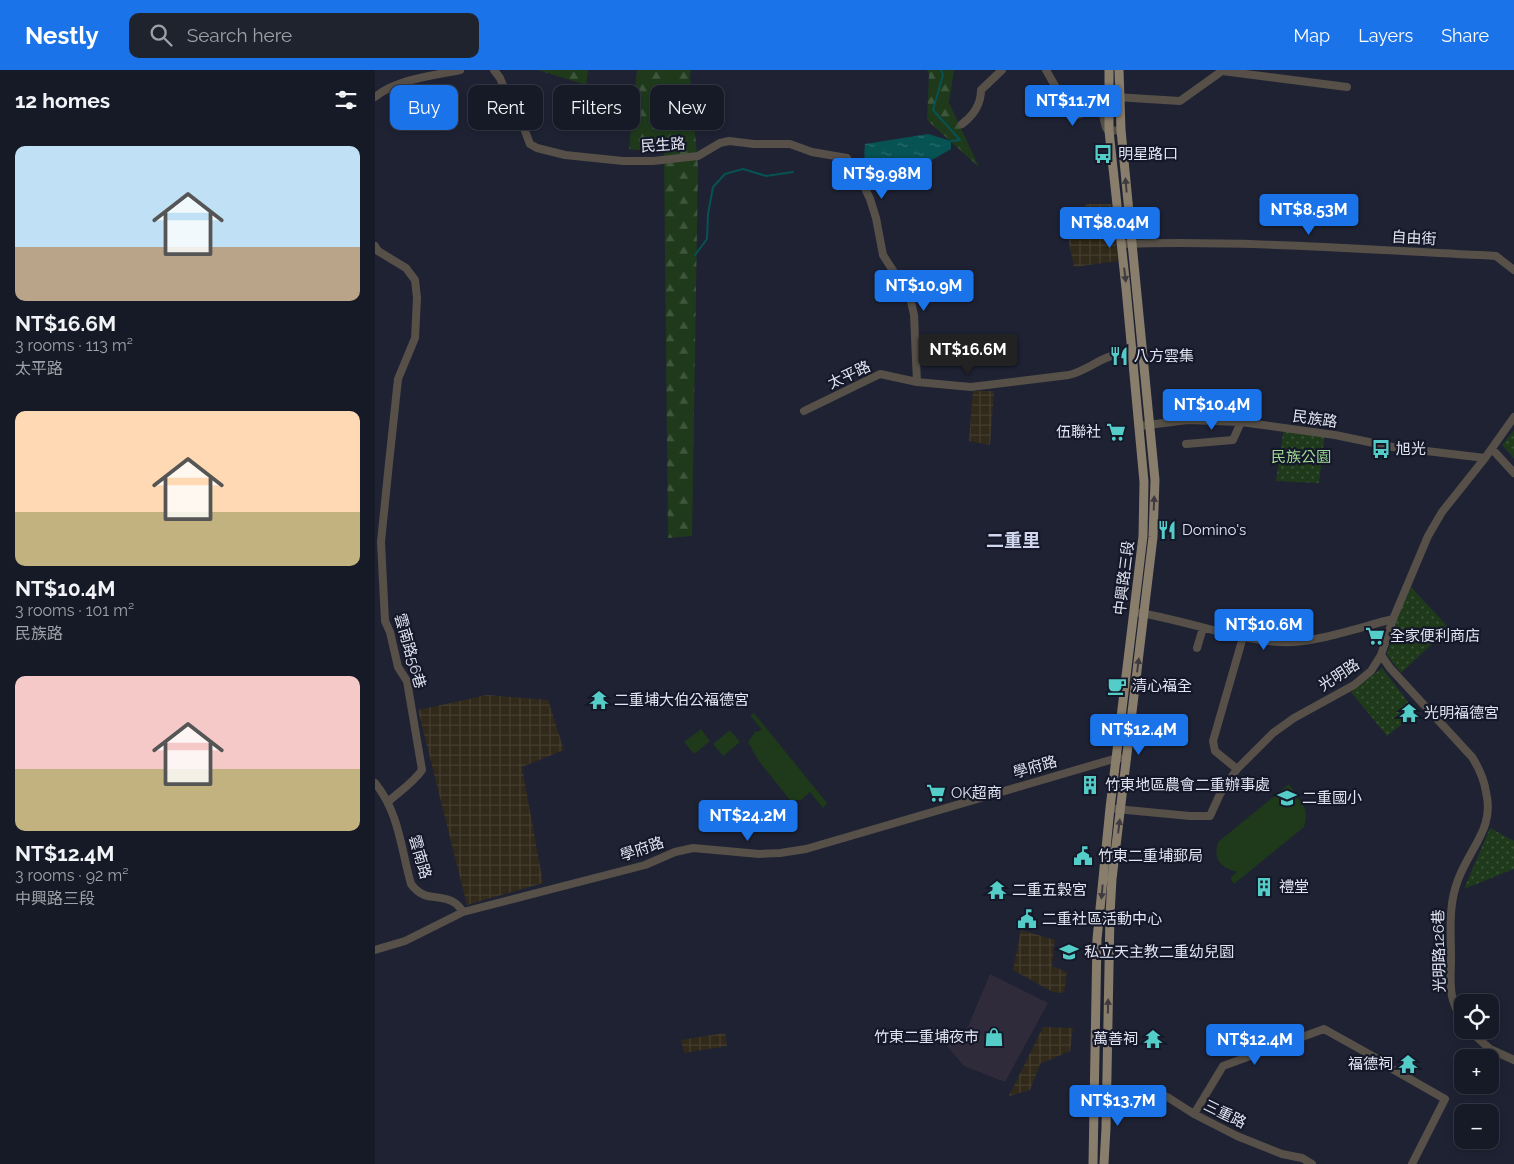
<!DOCTYPE html>
<html lang="en">
<head>
<meta charset="utf-8">
<style>
  body { margin:0; font-family:Raleway,"Noto Sans TC",sans-serif; background:#1f232e; color:#f1f3f6; height:100vh; display:flex; flex-direction:column; font-size:19px; white-space:nowrap }
  * { box-sizing:border-box; margin:0 }
  p { font-size:16px; color:#9ea1a7 }
  .icon { flex:none; width:28px; height:28px; fill:none; stroke:currentColor; stroke-width:2; stroke-linecap:round; stroke-linejoin:round }
  .map { position:relative; flex:1; overflow:hidden }
  .details { display:flex; flex-direction:column; background:#161a26; width:375px }
  .details>* { flex:none }
  .banner { position:absolute; left:15px; top:15px; width:475px; height:45px; display:flex; gap:10px }
  .tools { position:absolute; left:1079px; top:924px; display:grid; gap:10px }
  .tools a { display:grid; place-items:center; width:45px; height:45px; border-radius:10px; background:#161a26; box-shadow:0 2px 8px #0003,0 0 0 1px #353843; font-size:25px }
  .price { position:absolute; translate:-50% -42px; padding:0 11px; border-radius:5px; background:#1a73e8; color:#fff; font-size:16px; line-height:32px; filter:drop-shadow(0 1px 2px #0008) }
  .price::after { content:''; position:absolute; left:50%; top:30px; width:15px; height:11px; margin-left:-8px; background:inherit; clip-path:polygon(0 0,100% 0,50% 100%) }
  .price.on { background:#222; color:#fff }
  ul { padding:0; list-style:none }
  li { display:grid; align-content:center; gap:10px; height:265px; padding:0 15px }
  li span { display:grid; place-items:center; height:155px; border-radius:10px; color:#555 }
  li>.icon { margin-inline-start:auto }
  span .icon { width:90px; height:90px; fill:#fffc; stroke-width:1 }
  li b { font-size:21px }
  h2 { display:flex; justify-content:space-between; align-items:center; height:60px; padding:0 15px; font-size:21px }
  .chip { padding:0 18px; border-radius:10px; background:#161a26; box-shadow:0 2px 8px #0003,0 0 0 1px #353843; font-size:18px; line-height:45px }
  .chip.on { background:#1a73e8; color:#fff }
  header { display:flex; align-items:center; gap:30px; box-sizing:border-box; height:70px; padding:0 25px; background:#1a73e8; color:#fff }
  header strong { font-size:24px }
  nav { display:flex; gap:28px; margin-inline-start:auto; font-size:18px }
  .search { width:350px; height:45px; background:#1f232e; display:flex; align-items:center; gap:12px; box-sizing:border-box; padding:0 18px; border-radius:10px; color:#9ea1a7; font-size:19px }
  main { display:flex; flex:1; min-height:0 }
  .map>svg:first-child { display:block }
  .commercial { fill:#302b3b }
  .industrial { fill:url(#industrial-grid) }
  .grass { fill:url(#grass-dots) }
  .forest { fill:url(#forest-firs) }
  .pitch { fill:#1e3a1b }
  .water { fill:url(#water-ripples) }
  .lines { fill:none; stroke-linecap:round; stroke-linejoin:round }
  .stream { stroke:#075354; stroke-width:2 }
  .minor { stroke:#565048; stroke-width:8 }
  .major { stroke:#897d6c; stroke-width:9 }
  .oneway { fill:#3e3b40 }
  .labels { text-anchor:middle; dominant-baseline:central; stroke-width:4.5; stroke-linejoin:round; paint-order:stroke }
  .street-label { font-size:15px; fill:#e1e4f0; stroke:#151829 }
  .poi-label { font-size:15px; fill:#e1e4f0; stroke:#151829; text-anchor:start }
  .park-label { font-size:15px; fill:#9dd994; stroke:#151829 }
  .quarter-label { font-size:18px; font-weight:bold; fill:#d1d7ef; stroke:#151829 }
</style>
</head>
<body>
<header>
<strong>Nestly</strong>
<div class="search"><svg class="icon" aria-label="search" viewBox="0 0 24 24"><circle cx="10" cy="10" r="6"/><path d="M15 15l6 6"/></svg>Search here</div>
<nav><a>Map</a><a>Layers</a><a>Share</a></nav>
</header>
<main>
<section class="details">
<h2>12 homes<svg class="icon" aria-label="filters" viewBox="0 0 24 24"><path d="M4 7h16M4 17h16"/><circle cx="9" cy="7" r="2"/><circle cx="15" cy="17" r="2"/></svg></h2>
<ul>
<li><span style="background:linear-gradient(#bfe0f5 65%,#b9a48a 0)"><svg class="icon" aria-label="home" viewBox="0 0 24 24"><path d="M3 11l9-7 9 7M6 9v11h12V9"/></svg></span><div><b>NT$16.6M</b><p>3 rooms · 113 m²</p><p>太平路</p></div></li>
<li><span style="background:linear-gradient(#ffd9b3 65%,#c2b280 0)"><svg class="icon" aria-label="home" viewBox="0 0 24 24"><path d="M3 11l9-7 9 7M6 9v11h12V9"/></svg></span><div><b>NT$10.4M</b><p>3 rooms · 101 m²</p><p>民族路</p></div></li>
<li><span style="background:linear-gradient(#f6c9c9 60%,#c2b280 0)"><svg class="icon" aria-label="home" viewBox="0 0 24 24"><path d="M3 11l9-7 9 7M6 9v11h12V9"/></svg></span><div><b>NT$12.4M</b><p>3 rooms · 92 m²</p><p>中興路三段</p></div></li>
</ul>
</section>
<div class="map">
<svg width="1139" height="1094" viewBox="0 0 1139 1094">
  <defs>
    <pattern id="industrial-grid" width="8" height="8" patternUnits="userSpaceOnUse" patternTransform="scale(1.25)"><rect width="8" height="8" fill="#312919"/><path d="M0 4h8M4 0v8" fill="none" stroke="#453e30"/></pattern>
    <pattern id="grass-dots" width="8" height="8" patternUnits="userSpaceOnUse" patternTransform="scale(1.25)"><rect width="8" height="8" fill="#1e3a1b"/><path d="M2 2h.1M6 6h.1" fill="none" stroke="#3e563c" stroke-width="1.8" stroke-linecap="round"/></pattern>
    <pattern id="forest-firs" width="22" height="20" patternUnits="userSpaceOnUse" patternTransform="scale(1.25)"><rect width="22" height="20" fill="#1e3a1b"/><path d="M5 1l3.5 6h-7zM16 11l3.5 6h-7z" fill="#3e563c"/></pattern>
    <pattern id="water-ripples" width="26" height="14" patternUnits="userSpaceOnUse" patternTransform="scale(1.25)"><rect width="26" height="14" fill="#075354"/><path d="M2 4q2-2 4 0t4 0M15 11q2-2 4 0t4 0" fill="none" stroke="#2b6c6d"/></pattern>
  </defs>
  <rect width="100%" height="100%" fill="#1e2233"/>
  <path class="commercial" d="M615,904L673,933L630,1012L589,996L572,976L593,957Z"/>
  <path class="industrial" d="M712,134H736L743,191L699,197L691,158L699,144Z
    M598,321H619L615,375L594,371Z
    M112,625L173,630L189,680L147,697L168,813L92,835L43,640Z
    M646,860L680,870L677,896L692,902L689,923L678,922L638,900Z
    M668,957L698,958L695,981L665,994L655,1020L634,1026Z
    M350,963L352,976L309,983L306,970Z"/>
  <path class="grass" d="M909,357L950,362L944,413L901,411Z
    M1139,360V388L1127,375Z
    M1036,517L1074,558L1026,603L1012,585L1022,548Z
    M1007,598L1034,633L1023,641L1031,651L1012,666L976,622Z
    M1115,758L1139,771V799L1089,819Z"/>
  <path class="forest" d="M163,0H213L211,15Z
    M262,0H316L315,7L323,97L317,466L293,468L289,83L254,79Z
    M552,0H579L574,33L604,97L552,50L554,5Z"/>
  <path class="pitch" d="M379,643L452,733L448,738L435,722L426,730H415L383,690L373,672L380,662L387,660L375,645Z
    M326,659L335,671L319,684L309,672Z
    M355,660L365,672L348,686L338,674Z
    M914,714L919,721L915,725C930,729 934,743 929,757L859,814L855,808L862,802C845,797 838,790 843,772Z"/>
  <path class="water" d="M553,64L576,71V79L510,117L498,114C491,100 488,90 490,74Z"/>
  <g class="lines">
    <path class="stream" d="M566,0L568,5L558,40L585,70L576,71
      M320,185L332,169L333,144L338,117L350,104L368,99L391,106L418,102"/>
    <path class="minor" d="M119,0L125,8L134,30L151,49L150,61L155,74L162,78L190,85L248,91H278L323,86L345,73L354,71L379,74H415L437,82L472,88L487,112L495,129L501,148L508,185L535,227L539,245L542,312
      M671,0L696,44C707,50 714,31 727,41L731,58L734,61L746,60
      M0,27C22,9 57,6 85,0
      M740,27L805,31L847,1L972,17
      M587,54C599,45 606,35 606,20L627,0
      M746,174C871,170 996,180 1121,186L1139,200
      M0,176L3,181L31,198L40,210L42,228L40,268L23,309L14,393L6,472L10,551L15,562L23,597L32,611L47,700C38,713 25,721 13,732
      M429,341L505,304L542,312L596,317L694,305C709,301 717,294 731,288C742,283 754,282 767,280
      M765,356L813,350L866,352L960,365L1018,377L1110,388
      M811,374L858,370L866,352
      M1117,379L1139,403
      M759,542C808,549 855,569 905,572C938,574 985,557 1018,549
      M822,578L828,558
      M1006,585L1015,598L1097,687C1104,698 1109,709 1111,722C1120,758 1095,777 1083,810C1073,835 1076,862 1076,889C1076,903 1074,917 1078,930C1080,937 1084,945 1088,951
      M862,699L840,681L838,671L868,567
      M0,713C24,742 26,779 36,814C51,834 64,822 80,833C83,835 86,839 88,842
      M741,739L815,746H835L845,724L862,699L898,663L919,648L979,615L996,601L1006,585L1018,549L1053,466L1067,442L1110,388L1139,347
      M0,880L30,871L88,842L270,795L300,782L318,778L384,784L405,783L431,779L742,688L752,689
      M1094,960L1115,979L1139,990
      M721,1019L781,1022L794,1028L819,1044L862,1066L907,1084L927,1088L937,1094
      M819,1044L848,996L949,959L1001,988L1005,992L1070,1029L1037,1094"/>
    <path class="major" d="M718,1094L722,869L735,738L768,466L769,412L751,218L734,61V0
      M729,1094L731,1058L735,844L737,809L778,467L780,410L746,60L744,0"/>
  </g>
  <defs><path id="oneway-solid" d="M-6-.8H1V-3.2L6.5 0L1 3.2V.8H-6Z" transform="scale(1.25)"/></defs>
  <g class="oneway">
    <use href="#oneway-solid" transform="translate(751 115) rotate(-95)"/>
    <use href="#oneway-solid" transform="translate(750 205) rotate(83)"/>
    <use href="#oneway-solid" transform="translate(779 433) rotate(-88)"/>
    <use href="#oneway-solid" transform="translate(763 595) rotate(-83)"/>
    <use href="#oneway-solid" transform="translate(744 756) rotate(-83)"/>
    <use href="#oneway-solid" transform="translate(727 822) rotate(95)"/>
    <use href="#oneway-solid" transform="translate(733 936) rotate(-89)"/>
  </g>
  <defs>
    <g id="bus-bare" transform="scale(1.5)"><path d="M-5-6H5V4H4V6H2V4H-2V6H-4V4H-5ZM-3.5-4V0h7V-4ZM-3.5 1.2v1.5H-2V1.2ZM2 1.2v1.5H3.5V1.2Z" fill="#54cdc8" stroke="#151829" stroke-width="2.5" paint-order="stroke"/></g>
    <g id="restaurant-bare" transform="scale(1.5)"><path d="M-5-6h1v4h1v-4h1v4h1v-4h1v5L-1.5 .5V6h-2V.5L-5-1ZM5-6V6H3V1.5H1.5Q1.5-4 5-6Z" fill="#54cdc8" stroke="#151829" stroke-width="2.5" paint-order="stroke"/></g>
    <g id="supermarket-bare" transform="scale(1.5)"><path d="M-6-5.5h2.5l.6 2H6L4.5 2H-2.5L-4.4-4H-6ZM-1.5 3.2a1.3 1.3 0 1 0 .1 0ZM3 3.2a1.3 1.3 0 1 0 .1 0Z" fill="#54cdc8" stroke="#151829" stroke-width="2.5" paint-order="stroke"/></g>
    <g id="cafe-bare" transform="scale(1.5)"><path d="M-5.5-4.5H6V0H3Q3 3.5 0 3.5H-2.5Q-5.5 3.5-5.5 0ZM3-3.2v2h1.7v-2ZM-6 4.5H4V6H-6Z" fill="#54cdc8" stroke="#151829" stroke-width="2.5" paint-order="stroke"/></g>
    <g id="temple-bare" transform="scale(1.5)"><path d="M0-6L5-2H3V0L6.5 2.5H4V6H1.5V3h-3V6H-4V2.5H-6.5L-3 0V-2H-5Z" fill="#54cdc8" stroke="#151829" stroke-width="2.5" paint-order="stroke"/></g>
    <g id="building-bare" transform="scale(1.5)"><path d="M-4-6H4V6H1V3H-1V6H-4ZM-2.5-4.3h1.7v1.8h-1.7ZM.8-4.3h1.7v1.8H.8ZM-2.5-1h1.7V.8h-1.7ZM.8-1h1.7V.8H.8Z" fill="#54cdc8" stroke="#151829" stroke-width="2.5" paint-order="stroke"/></g>
    <g id="school-bare" transform="scale(1.5)"><path d="M0-5L7-2L0 1L-7-2ZM-4 1L0 2.5L4 1V4Q0 6-4 4Z" fill="#54cdc8" stroke="#151829" stroke-width="2.5" paint-order="stroke"/></g>
    <g id="civic-bare" transform="scale(1.5)"><path d="M-.6-6.5H3V-4.5H.6V-3L4-1V1h2V6H-6V1h2V-1L-.6-3ZM-1.2 2.5V6h2.4V2.5Z" fill="#54cdc8" stroke="#151829" stroke-width="2.5" paint-order="stroke"/></g>
    <g id="shop-bare" transform="scale(1.5)"><path d="M-5-2.5h2.3a2.7 3.5 0 0 1 5.4 0H5L5.5 6h-11ZM-1.5-2.5h3a1.5 2.3 0 0 0-3 0Z" fill="#54cdc8" stroke="#151829" stroke-width="2.5" paint-order="stroke"/></g>
  </defs>
  <g fill-rule="evenodd">
    <use href="#bus-bare" x="728" y="84"/>
    <use href="#restaurant-bare" x="744" y="286"/>
    <use href="#supermarket-bare" x="741" y="362"/>
    <use href="#bus-bare" x="1006" y="379"/>
    <use href="#restaurant-bare" x="792" y="460"/>
    <use href="#supermarket-bare" x="1000" y="566"/>
    <use href="#cafe-bare" x="742" y="616"/>
    <use href="#temple-bare" x="224" y="630"/>
    <use href="#temple-bare" x="1034" y="643"/>
    <use href="#building-bare" x="715" y="715"/>
    <use href="#supermarket-bare" x="561" y="723"/>
    <use href="#school-bare" x="912" y="728"/>
    <use href="#civic-bare" x="708" y="786"/>
    <use href="#building-bare" x="889" y="817"/>
    <use href="#temple-bare" x="622" y="820"/>
    <use href="#civic-bare" x="652" y="849"/>
    <use href="#school-bare" x="694" y="882"/>
    <use href="#shop-bare" x="619" y="967"/>
    <use href="#temple-bare" x="778" y="969"/>
    <use href="#temple-bare" x="1033" y="994"/>
  </g>
  <g class="labels">
    <g class="street-label">
      <text transform="translate(288 75) rotate(-4)">民生路</text>
      <text transform="translate(1039 168) rotate(3)">自由街</text>
      <text transform="translate(474 305) rotate(-25)">太平路</text>
      <text transform="translate(940 349) rotate(8)">民族路</text>
      <text transform="translate(749 508) rotate(-83)">中興路三段</text>
      <text transform="translate(35 581) rotate(74)">雲南路56巷</text>
      <text transform="translate(964 605) rotate(-33)">光明路</text>
      <text transform="translate(660 697) rotate(-16)">學府路</text>
      <text transform="translate(267 779) rotate(-19)">學府路</text>
      <text transform="translate(45 787) rotate(74)">雲南路</text>
      <text transform="translate(1064 881) rotate(-91)">光明路126巷</text>
      <text transform="translate(850 1044) rotate(26)">三重路</text>
    </g>
    <g class="poi-label">
      <text x="743" y="84">明星路口</text>
      <text x="759" y="286">八方雲集</text>
      <text x="726" y="362" text-anchor="end">伍聯社</text>
      <text x="1021" y="379">旭光</text>
      <text x="807" y="460">Domino's</text>
      <text x="1015" y="566">全家便利商店</text>
      <text x="757" y="616">清心福全</text>
      <text x="239" y="630">二重埔大伯公福德宮</text>
      <text x="1049" y="643">光明福德宮</text>
      <text x="730" y="715">竹東地區農會二重辦事處</text>
      <text x="576" y="723">OK超商</text>
      <text x="927" y="728">二重國小</text>
      <text x="723" y="786">竹東二重埔郵局</text>
      <text x="904" y="817">禮堂</text>
      <text x="637" y="820">二重五穀宮</text>
      <text x="667" y="849">二重社區活動中心</text>
      <text x="709" y="882">私立天主教二重幼兒園</text>
      <text x="604" y="967" text-anchor="end">竹東二重埔夜市</text>
      <text x="763" y="969" text-anchor="end">萬善祠</text>
      <text x="1018" y="994" text-anchor="end">福德祠</text>
    </g>
    <g class="park-label">
      <text x="926" y="387">民族公園</text>
    </g>
    <g class="quarter-label">
      <text x="638" y="470">二重里</text>
    </g>
  </g>
</svg>
<div class="tools">
<a><svg class="icon" aria-label="locate" viewBox="0 0 24 24"><circle cx="12" cy="12" r="6"/><path d="M12 2v4M12 18v4M2 12h4M18 12h4"/></svg></a>
<a>+</a>
<a>−</a>
</div>
<b class="price" style="left:698px;top:57px">NT$11.7M</b>
<b class="price" style="left:507px;top:130px">NT$9.98M</b>
<b class="price" style="left:934px;top:166px">NT$8.53M</b>
<b class="price" style="left:735px;top:179px">NT$8.04M</b>
<b class="price" style="left:549px;top:242px">NT$10.9M</b>
<b class="price on" style="left:593px;top:306px">NT$16.6M</b>
<b class="price" style="left:837px;top:361px">NT$10.4M</b>
<b class="price" style="left:889px;top:581px">NT$10.6M</b>
<b class="price" style="left:764px;top:686px">NT$12.4M</b>
<b class="price" style="left:373px;top:772px">NT$24.2M</b>
<b class="price" style="left:880px;top:996px">NT$12.4M</b>
<b class="price" style="left:743px;top:1057px">NT$13.7M</b>
<div class="banner">
<a class="chip on">Buy</a>
<a class="chip">Rent</a>
<a class="chip">Filters</a>
<a class="chip">New</a>
</div>
</div>
</main>
</body>
</html>
